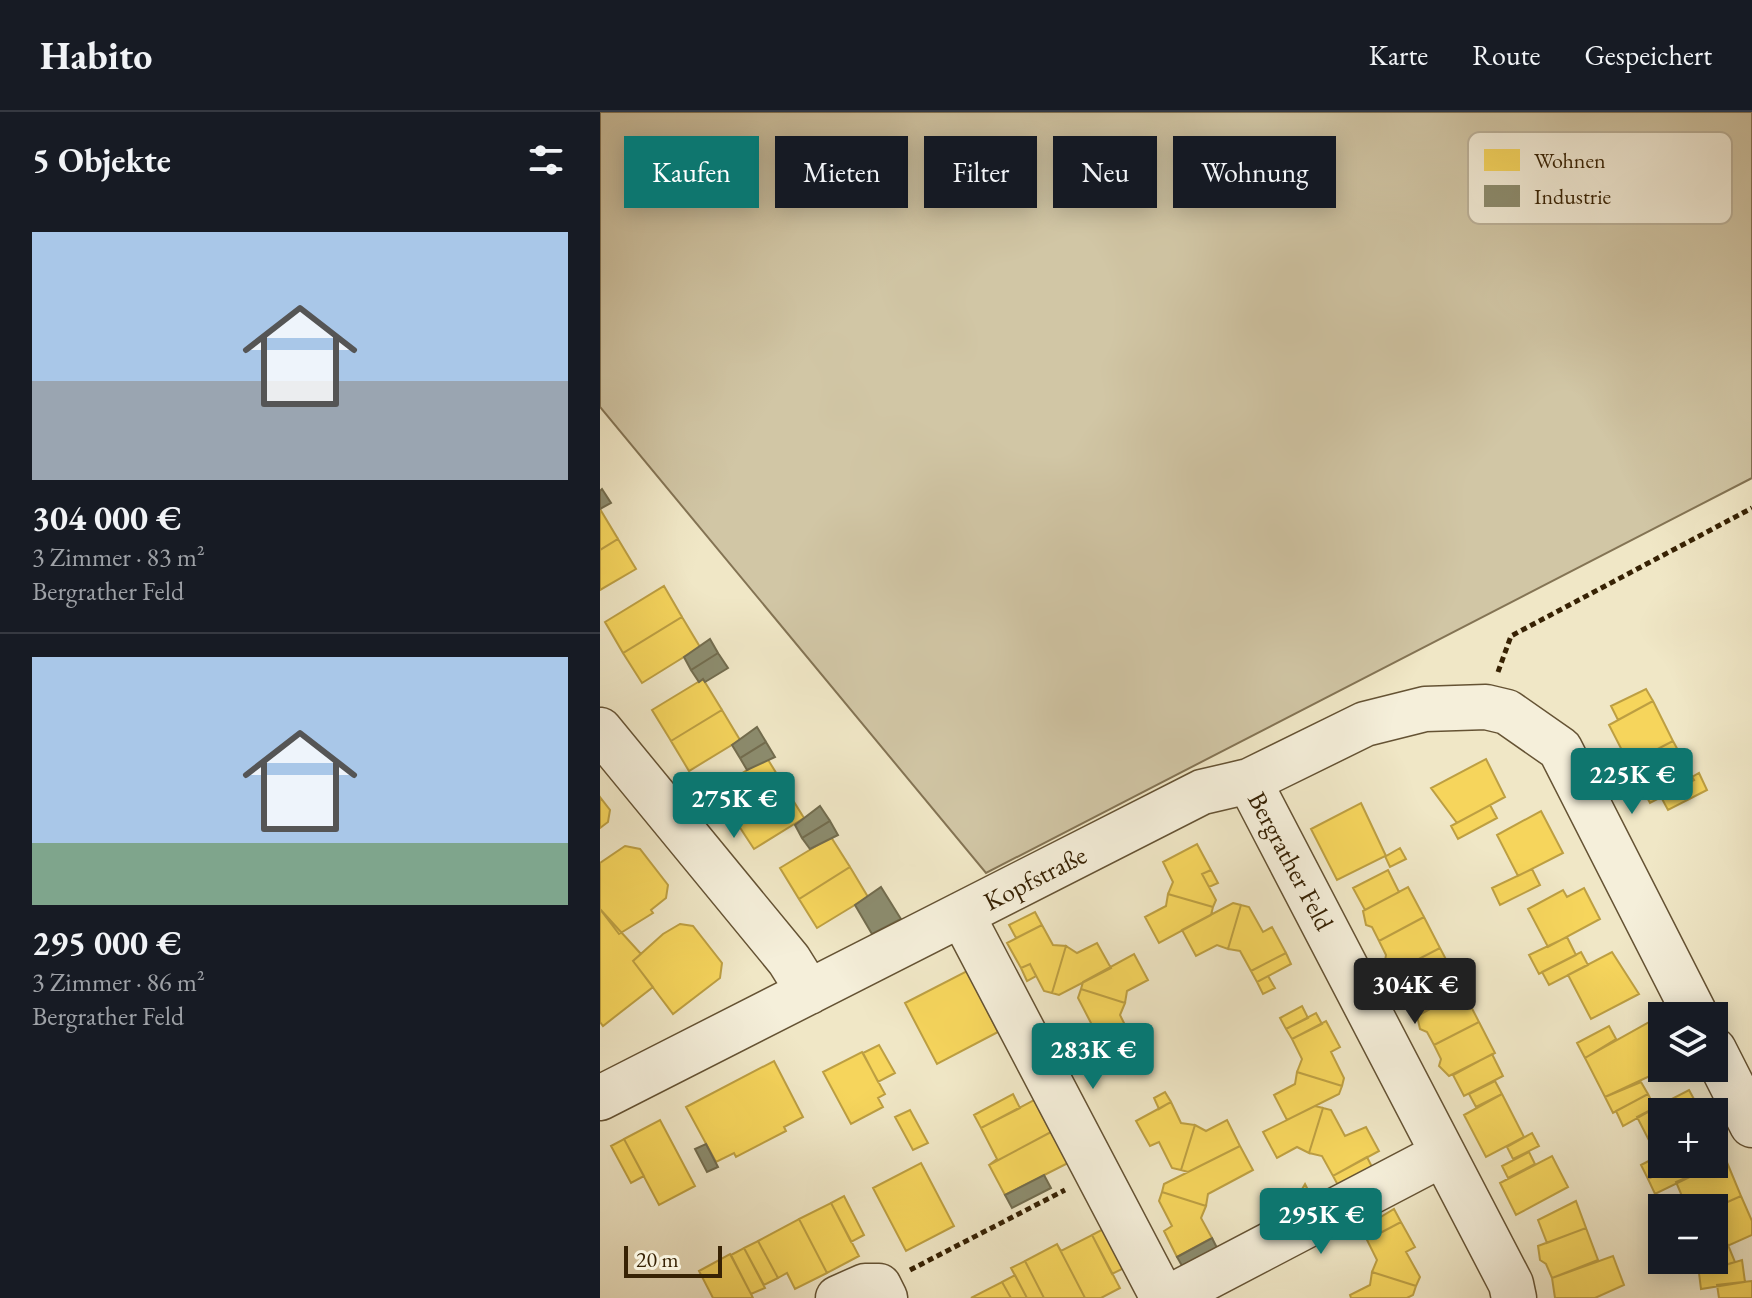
<!DOCTYPE html>
<html lang="de">
<head>
<meta charset="utf-8">
<style>
  body { margin:0; font-family:"EB Garamond",serif; background:#242831; color:#f1f3f6; height:100vh; display:flex; flex-direction:column; font-size:30px; white-space:nowrap }
  * { box-sizing:border-box; margin:0 }
  p { font-size:26px; color:#9ea1a6 }
  .icon { flex:none; width:44px; height:44px; fill:none; stroke:currentColor; stroke-width:2; stroke-linecap:round; stroke-linejoin:round }
  .map { position:relative; flex:1; overflow:hidden }
  .panel { display:flex; flex-direction:column; background:#171b24; width:600px }
  .panel>* { flex:none }
  .guide { position:absolute; left:24px; top:24px; width:760px; height:72px; display:flex; gap:16px }
  .tools { position:absolute; left:1048px; top:890px; display:grid; gap:16px }
  .tools a { display:grid; place-items:center; width:80px; height:80px; border-radius:0px; background:#171b24; box-shadow:0 4px 20px #0003; font-size:40px }
  .scale { position:absolute; left:24px; bottom:20px; width:98px; box-sizing:border-box; padding-left:8px; border:4px solid #372204; border-top:0; font-size:22px; line-height:28px; white-space:nowrap; color:#372204; -webkit-text-stroke:6px #f5efda; paint-order:stroke }
  .price { position:absolute; translate:-50% -68px; padding:0 18px; border-radius:8px; background:#0f766e; color:#fff; font-size:26px; line-height:52px; filter:drop-shadow(0 2px 4px #0008) }
  .price::after { content:''; position:absolute; left:50%; top:48px; width:24px; height:18px; margin-left:-12px; background:inherit; clip-path:polygon(0 0,100% 0,50% 100%) }
  .price.current { background:#222; color:#fff }
  ul { padding:0; list-style:none }
  li { display:grid; align-content:center; gap:16px; height:424px; padding:0 32px }
  li+li { border-top:2px solid #363941 }
  li span { display:grid; place-items:center; height:248px; border-radius:0px; color:#555 }
  li>.icon { margin-inline-start:auto }
  span .icon { width:144px; height:144px; fill:#fffc; stroke-width:1 }
  li b { font-size:34px }
  h2 { display:flex; justify-content:space-between; align-items:center; height:96px; padding:0 32px; font-size:34px }
  .chip { padding:0 28px; border-radius:0px; background:#171b24; box-shadow:0 4px 20px #0003; font-size:28px; line-height:72px }
  .chip.current { background:#0f766e; color:#fff }
  header { display:flex; align-items:center; gap:48px; box-sizing:border-box; height:112px; padding:0 40px; background:#171b24; border-bottom:2px solid #363941 }
  header strong { font-size:38px }
  nav { display:flex; gap:44px; margin-inline-start:auto; font-size:28px }
  main { display:flex; flex:1; min-height:0 }
  .map>svg:first-child { display:block }
  .green { fill:#d1c6a5; stroke:#847454; stroke-width:2 }
  .homes { fill:#f6d55c; stroke:#bd9f42; stroke-width:2 }
  .industry { fill:#8c8c6e; stroke:#726c4e; stroke-width:2 }
  .lines { fill:none; stroke-linecap:round; stroke-linejoin:round }
  .minor-casing { stroke:#655334; stroke-width:47 }
  .path { stroke:#372204; stroke-width:5; stroke-dasharray:6 4; stroke-linecap:butt }
  .minor { stroke:#f5efda; stroke-width:44 }
  .labels { text-anchor:middle; dominant-baseline:central; stroke-width:8; stroke-linejoin:round; paint-order:stroke }
  .street-label { font-size:26px; fill:#372204; stroke:#f5efda }
  .key { fill:#f5efda; stroke:#bcb29a; stroke-width:2 }
  .key-label { font-size:22px; fill:#372204 }
</style>
</head>
<body>
<header>
<strong>Habito</strong>
<nav><a>Karte</a><a>Route</a><a>Gespeichert</a></nav>
</header>
<main>
<section class="panel">
<h2>5 Objekte<svg class="icon" aria-label="filters" viewBox="0 0 24 24"><path d="M4 7h16M4 17h16"/><circle cx="9" cy="7" r="2"/><circle cx="15" cy="17" r="2"/></svg></h2>
<ul>
<li><span style="background:linear-gradient(#a9c7e8 60%,#9aa5b1 0)"><svg class="icon" aria-label="home" viewBox="0 0 24 24"><path d="M3 11l9-7 9 7M6 9v11h12V9"/></svg></span><div><b>304 000 €</b><p>3 Zimmer · 83 m²</p><p>Bergrather Feld</p></div></li>
<li><span style="background:linear-gradient(#a9c7e8 75%,#7fa58c 0)"><svg class="icon" aria-label="home" viewBox="0 0 24 24"><path d="M3 11l9-7 9 7M6 9v11h12V9"/></svg></span><div><b>295 000 €</b><p>3 Zimmer · 86 m²</p><p>Bergrather Feld</p></div></li>
</ul>
</section>
<div class="map">
<svg width="1152" height="1186" viewBox="0 0 1152 1186">
  <rect width="100%" height="100%" fill="#f0e7c6"/>
  <filter id="stains"><feTurbulence type="fractalNoise" baseFrequency=".0025" numOctaves="4"/><feColorMatrix values="0 0 0 0 .2 0 0 0 0 .09 0 0 0 0 .02 0 0 0 .5 -.17"/></filter>
  <radialGradient id="worn" r=".72"><stop offset=".6" stop-color="#630" stop-opacity="0"/><stop offset="1" stop-color="#630" stop-opacity=".3"/></radialGradient>
  <path class="green" d="M0,0H1152V366L386,761L0,295Z"/>
  <path class="homes" d="M0,397L18,427L0,438Z
    M18,427L36,457L0,478V438Z
    M64,474L82,505L23,541L5,510Z
    M82,505L100,535L42,571L23,541Z
    M103,567L122,598L71,629L52,598Z
    M1046,577L1053,589L1018,608L1011,594Z
    M1053,589L1073,629L1029,652L1009,613Z
    M122,598L140,628L89,659L71,629Z
    M1073,629L1094,668L1050,691L1029,652Z
    M167,646L186,677L135,708L116,677Z
    M886,647L905,685L857,711L831,676Z
    M1099,661L1107,678L1068,698L1061,685L1094,668L1092,665Z
    M186,677L204,706L154,737L135,708Z
    M0,685L10,698L8,710L0,716Z
    M761,691L786,744L800,736L806,747L790,755L785,744L737,768L711,717Z
    M890,693L897,706L858,727L851,714Z
    M941,699L963,741L918,764L897,723Z
    M231,725L250,755L199,787L180,756Z
    M597,732L611,758L602,762L616,788L613,795L568,782L573,770L563,750Z
    M25,734L40,737L68,773L66,786L51,798L53,801L19,822L0,797V751Z
    M250,755L268,785L217,816L199,787Z
    M932,757L940,773L900,793L892,776Z
    M611,758L618,771L609,775L602,762Z
    M788,758L799,780L765,798L753,776Z
    M808,775L824,805L779,829L772,815L766,813L763,799Z
    M984,776L1000,807L948,835L928,797L963,778L967,785Z
    M568,782L613,795L611,803L559,831L545,805L566,794Z
    M633,791L641,793L628,837L617,833L596,844L582,818Z
    M641,793L649,795L663,820L672,815L686,841L651,859L640,839L628,837Z
    M0,797L41,842L33,849L53,875L3,914L0,910Z
    M435,800L442,813L416,826L409,813Z
    M824,805L840,836L794,860L785,849L786,843L779,829Z
    M80,812L93,814L122,851L120,866L73,902L33,849L63,822Z
    M442,813L453,833L466,834L452,881L444,879L430,852L421,856L407,831Z
    M967,825L976,843L939,862L929,843Z
    M497,831L511,856L459,883L452,881L466,834L477,841Z
    M840,836L851,857L812,878L801,856Z
    M981,840L988,853L949,873L942,860Z
    M1012,840L1039,882L991,907L968,863Z
    M686,841L691,852L657,870L651,859Z
    M534,842L548,868L527,879L525,891L481,877L483,870Z
    M430,852L436,864L427,869L421,856Z
    M851,857L863,879L823,900L812,878Z
    M367,859L398,920L337,952L305,891Z
    M668,864L675,876L663,882L657,870Z
    M481,877L525,891L520,903L530,923L496,942L482,916L491,911L478,886Z
    M863,879L879,910L834,933L827,920L820,917L817,904Z
    M702,894L708,906L686,917L680,906Z
    M716,901L722,912L692,927L686,917Z
    M1053,908L1062,926V956H1067L1005,985L985,946Z
    M726,909L740,935L731,940L744,966L742,974L697,960L702,947L692,927Z
    M879,910L895,941L849,964L839,954L841,947L834,933Z
    M1009,914L1016,927L985,946L977,931Z
    M530,923L537,936L526,942L519,929Z
    M519,929L526,942L504,954L497,941Z
    M279,933L295,961L278,970L263,941Z
    M262,940L285,982L278,986L283,995L251,1012L223,960Z
    M892,942L903,964L864,984L853,963Z
    M174,949L203,1005L184,1015L186,1019L136,1045L134,1041L116,1050L86,995Z
    M697,960L742,974L739,982L687,1008L674,983L695,972Z
    M895,969L902,982L876,995L869,982Z
    M1041,970L1048,982L1013,1001L1005,985Z
    M1089,978L1101,1000H1062V1044L1058,1046L1037,1005Z
    M565,980L571,990L559,997L554,986Z
    M413,982L420,996L381,1016L374,1003Z
    M902,982L924,1025L886,1045L864,1003Z
    M1048,982L1055,996L1023,1014L1016,999Z
    M434,988L451,1020L389,1053L397,1047L381,1016Z
    M571,990L581,1011L595,1013L581,1058L572,1056L559,1030L550,1034L536,1009Z
    M715,994L723,996L709,1041L697,1035L677,1046L663,1020Z
    M723,996L731,998L745,1024L766,1015L779,1039L733,1064L722,1044L709,1041Z
    M310,998L328,1031L313,1038L295,1005Z
    M60,1008L95,1074L59,1093L24,1027Z
    M627,1008L640,1034L588,1060L581,1058L595,1013L606,1019Z
    M451,1020L468,1051L405,1083L389,1053Z
    M932,1021L939,1034L913,1047L907,1035Z
    M24,1027L44,1064L31,1071L11,1034Z
    M640,1034L653,1058L608,1082L606,1094L562,1080L564,1072Z
    M929,1040L935,1052L908,1066L902,1054Z
    M952,1044L968,1075L916,1103L900,1071Z
    M1058,1044H1062V1052H1078L1048,1067L1041,1053Z
    M767,1045L774,1059L740,1077L733,1064Z
    M1126,1048L1141,1084L1114,1096H1087L1076,1070Z
    M321,1051L354,1114L306,1139L273,1076Z
    M1078,1052H1092L1096,1062L1055,1082L1048,1067Z
    M705,1072L714,1090L699,1098L695,1089Z
    M562,1080L606,1094L601,1106L612,1126L577,1145L564,1119L572,1114L559,1089Z
    M244,1084L264,1123L251,1130L231,1091Z
    M1141,1084L1152,1109V1123L1114,1140V1096Z
    M976,1089L986,1116L947,1131L938,1108Z
    M231,1091L259,1144L227,1161L199,1107Z
    M794,1097L801,1110L767,1128L761,1117Z
    M199,1107L227,1161L195,1177L187,1161L178,1166L158,1129Z
    M801,1110L815,1135L806,1140L820,1165L816,1174L772,1160L777,1148L767,1128Z
    M515,1111L536,1150L512,1162L492,1123Z
    M986,1116L998,1148L952,1166L946,1152L940,1148L938,1134Z
    M492,1123L520,1176L501,1186H485L457,1132L461,1139Z
    M158,1129L178,1166L164,1173L144,1136Z
    M457,1132L485,1186H444L425,1149Z
    M1128,1133L1135,1150L1101,1160L1096,1148H1114V1140Z
    M144,1136L165,1176L151,1182L131,1143Z
    M130,1142L151,1182L153,1186H113L99,1159Z
    M1013,1144L1024,1173L995,1186H955L952,1166Z
    M1142,1148L1145,1170L1101,1177L1099,1161Z
    M425,1149L444,1186H427L411,1156Z
    M772,1160L816,1174L813,1183L807,1186H751L750,1183L770,1173Z
    M415,1163L427,1186H411L402,1170Z
    M1152,1169V1186H1119L1117,1173Z
    M402,1170L411,1186H371Z"/>
  <path class="industry" d="M2,377L11,391L0,397V379Z
    M110,527L118,541L91,558L84,545Z
    M118,541L128,556L105,570L103,567L99,570L91,558Z
    M157,615L166,630L140,646L132,633Z
    M166,630L175,645L147,658L140,646Z
    M220,694L230,709L202,726L195,713Z
    M230,709L238,723L210,737L202,726Z
    M281,775L301,807L272,822L255,793Z
    M106,1032L118,1055L107,1060L95,1037Z
    M444,1063L451,1076L412,1096L405,1083Z
    M612,1126L618,1138L585,1159L577,1145Z"/>
  <g class="lines">
    <g class="minor-casing">
      <path id="minor" d="M0,618L189,848L209,880
        M649,669L911,1172L914,1186
        M362,803L563,1186
        M1114,938L1152,1013
        M0,986L602,680L649,669L765,612L825,597L886,595L907,600L960,637L1096,904
        M238,1186L265,1174H279L285,1186
        M568,1186L843,1042"/>
    </g>
    <path class="path" d="M898,560L911,524L1152,396
      M310,1158L465,1078"/>
    <use href="#minor" class="minor"/>
  </g>
  <g class="labels">
    <g class="street-label">
      <text transform="translate(691 749) rotate(62)">Bergrather Feld</text>
      <text transform="translate(435 766) rotate(-27)">Kopfstraße</text>
    </g>
  </g>
  <rect x="868" y="20" width="264" height="92" rx="12" class="key"/>
  <rect x="884" y="37" width="36" height="22" fill="#f6d55c"/>
  <rect x="884" y="73" width="36" height="22" fill="#8c8c6e"/>
  <g class="key-label">
    <text x="934" y="56">Wohnen</text>
    <text x="934" y="92">Industrie</text>
  </g>
  <rect width="100%" height="100%" filter="url(#stains)"/>
  <rect width="100%" height="100%" fill="url(#worn)"/>
</svg>
<div class="tools">
<a><svg class="icon" aria-label="layers" viewBox="0 0 24 24"><path d="M12 4l9 5-9 5-9-5zM3 14l9 5 9-5"/></svg></a>
<a>+</a>
<a>−</a>
</div>
<div class="scale">20 m</div>
<b class="price" style="left:1032px;top:704px">225K €</b>
<b class="price" style="left:134px;top:728px">275K €</b>
<b class="price current" style="left:815px;top:914px">304K €</b>
<b class="price" style="left:493px;top:979px">283K €</b>
<b class="price" style="left:721px;top:1144px">295K €</b>
<div class="guide">
<a class="chip current">Kaufen</a>
<a class="chip">Mieten</a>
<a class="chip">Filter</a>
<a class="chip">Neu</a>
<a class="chip">Wohnung</a>
</div>
</div>
</main>
</body>
</html>
